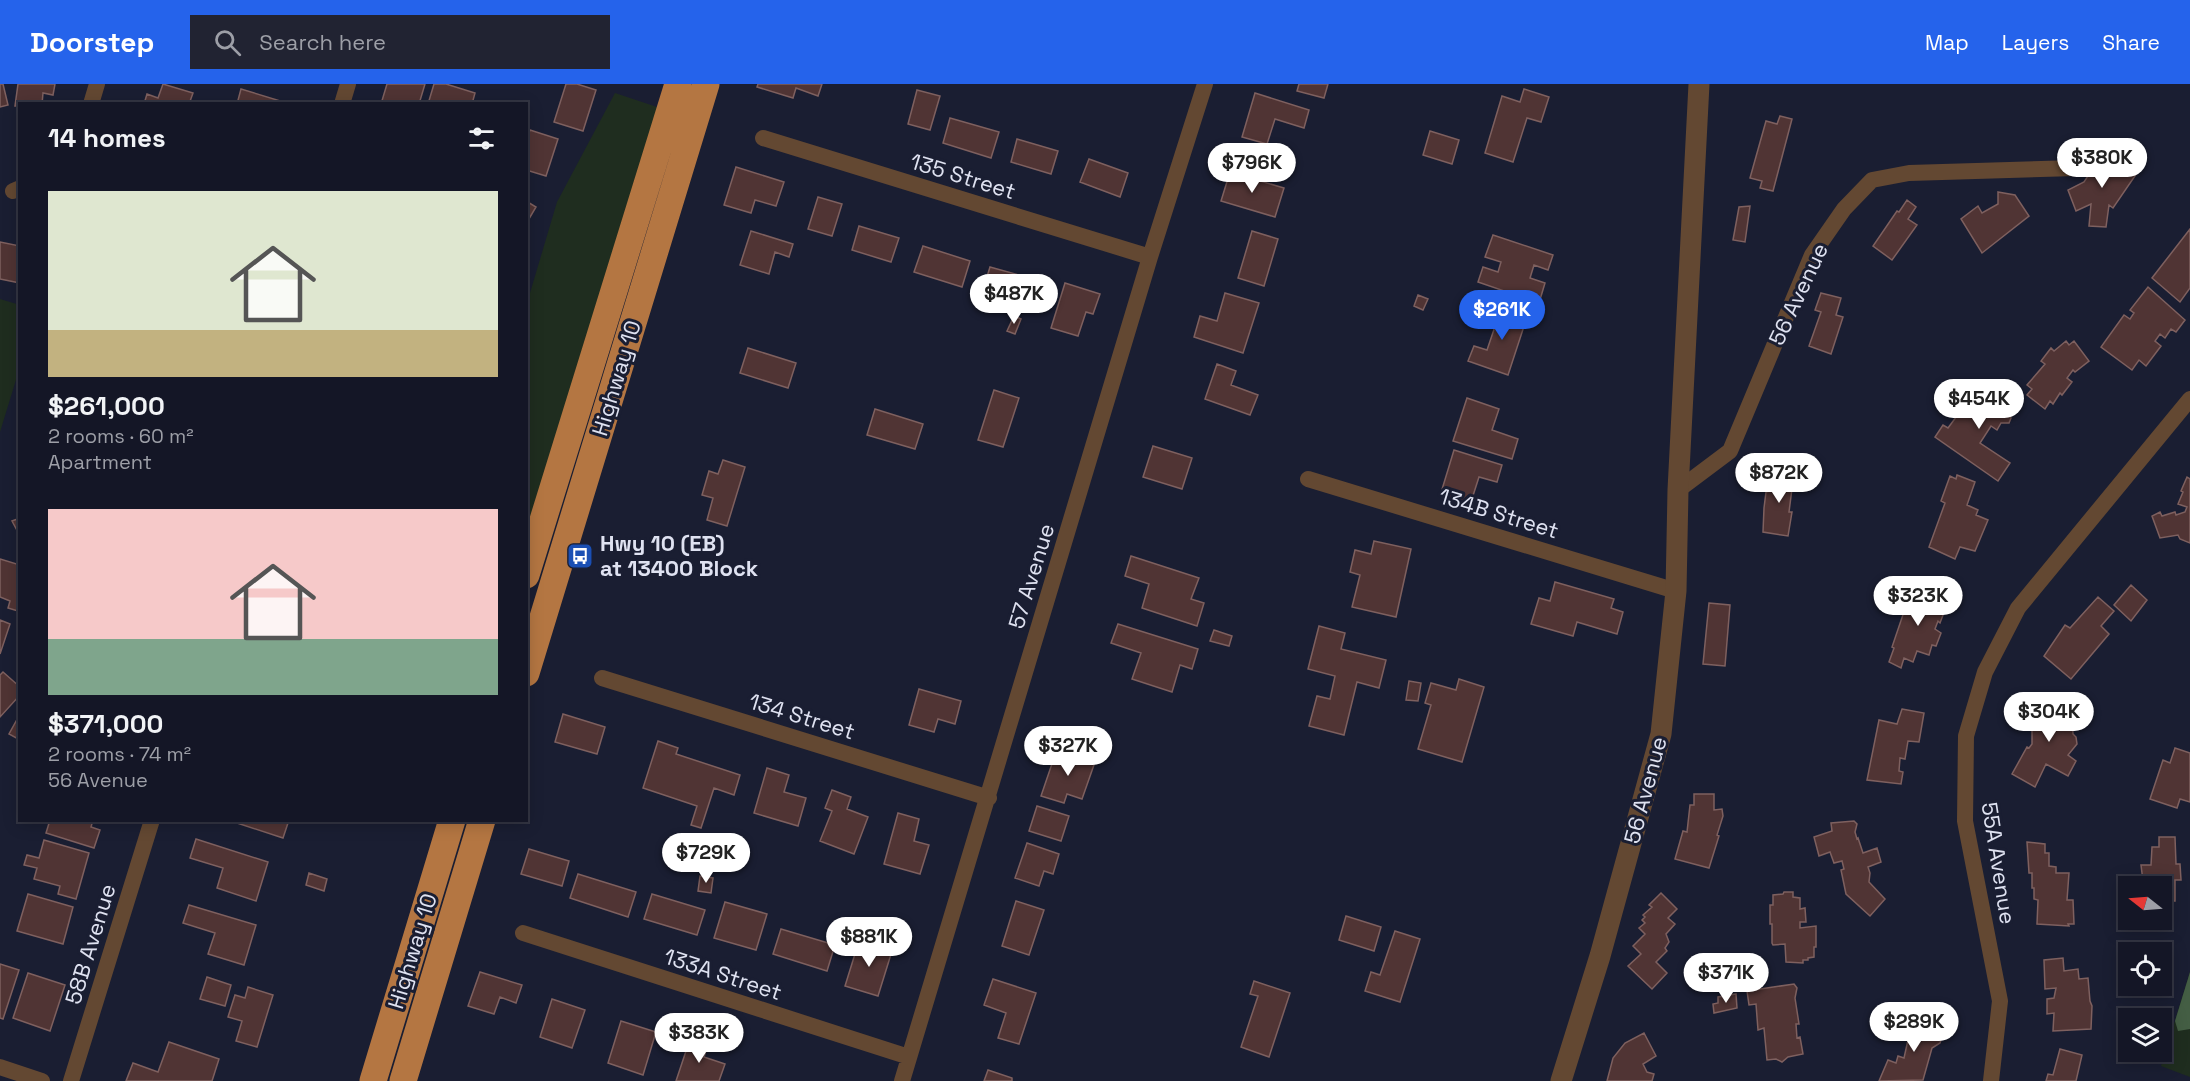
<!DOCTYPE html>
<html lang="en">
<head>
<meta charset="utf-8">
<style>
  body { margin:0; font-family:"Space Grotesk",sans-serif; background:#212332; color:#f1f3f6; height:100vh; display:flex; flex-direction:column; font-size:22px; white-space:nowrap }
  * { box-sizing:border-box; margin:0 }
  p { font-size:20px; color:#9d9fa7 }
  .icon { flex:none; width:33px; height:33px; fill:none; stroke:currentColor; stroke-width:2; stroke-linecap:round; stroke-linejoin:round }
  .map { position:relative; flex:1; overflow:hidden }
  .sheet { position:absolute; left:18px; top:18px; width:510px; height:720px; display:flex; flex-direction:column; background:#141626; border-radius:0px; box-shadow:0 3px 15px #0003,0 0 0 2px #333543 }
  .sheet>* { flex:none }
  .needle { width:39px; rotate:287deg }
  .controls { position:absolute; left:2118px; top:792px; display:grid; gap:12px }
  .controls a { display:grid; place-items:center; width:54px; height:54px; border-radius:0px; background:#141626; box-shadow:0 3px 15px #0003,0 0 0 2px #333543; font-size:30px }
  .price { position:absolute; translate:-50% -51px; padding:0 14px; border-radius:21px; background:#fff; color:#222; font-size:20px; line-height:39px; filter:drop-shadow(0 2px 3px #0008) }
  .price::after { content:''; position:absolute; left:50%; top:36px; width:18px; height:14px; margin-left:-9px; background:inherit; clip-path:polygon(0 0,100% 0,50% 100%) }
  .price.active { background:#2563eb; color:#fff }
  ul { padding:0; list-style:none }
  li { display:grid; align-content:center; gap:12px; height:318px; padding:0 30px }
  li span { display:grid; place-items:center; height:186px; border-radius:0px; color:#555 }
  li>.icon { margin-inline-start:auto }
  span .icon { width:108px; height:108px; fill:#fffc; stroke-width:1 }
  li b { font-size:26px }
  h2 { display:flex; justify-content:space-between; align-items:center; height:72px; padding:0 30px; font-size:26px }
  header { display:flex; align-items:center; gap:36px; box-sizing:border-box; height:84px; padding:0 30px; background:#2563eb; color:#fff }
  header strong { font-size:28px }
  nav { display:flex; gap:33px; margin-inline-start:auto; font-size:21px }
  .search { width:420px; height:54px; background:#212332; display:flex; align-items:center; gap:15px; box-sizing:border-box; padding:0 21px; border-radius:0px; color:#9d9fa7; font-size:22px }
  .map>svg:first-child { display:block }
  .green { fill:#1f2d1f }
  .forest { fill:#445e44 }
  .building { fill:#503434; stroke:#7e605f; stroke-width:1.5 }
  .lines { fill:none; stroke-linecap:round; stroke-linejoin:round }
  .minor { stroke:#634832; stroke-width:16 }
  .tertiary { stroke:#634832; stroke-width:21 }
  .trunk { stroke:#b47642; stroke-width:27 }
  .labels { text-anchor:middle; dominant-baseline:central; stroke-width:6; stroke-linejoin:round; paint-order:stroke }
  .street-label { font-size:22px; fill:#dfe2f1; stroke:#1a1e32 }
  .poi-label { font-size:22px; font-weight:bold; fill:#dfe2f1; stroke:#1a1e32; text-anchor:start }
</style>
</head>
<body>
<header>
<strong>Doorstep</strong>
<div class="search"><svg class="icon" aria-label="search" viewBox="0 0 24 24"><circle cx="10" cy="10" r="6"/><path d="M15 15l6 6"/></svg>Search here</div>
<nav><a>Map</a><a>Layers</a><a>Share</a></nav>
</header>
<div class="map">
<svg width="2190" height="997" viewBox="0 0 2190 997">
  <rect width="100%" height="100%" fill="#1a1e32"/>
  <path class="green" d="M615,9L660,24L527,450V219L557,118Z
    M0,215L20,221L19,286L0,348Z
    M2190,888V993L2161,982Z"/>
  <path class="forest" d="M2190,888V945L2178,947L2175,937Z"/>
  <path class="building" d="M0,0H3L8,21L0,23Z
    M18,0H55L53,11L43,9L42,20H20V22H15Z
    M163,0L193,9L189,20L179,17L178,20H144L147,10L158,14Z
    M387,0H425L419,20H381Z
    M434,0H446L475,9L472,20H428Z
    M566,0H577L596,6L583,47L554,38Z
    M758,0H822L818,12L796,4L793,14L757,3Z
    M1299,0H1328L1324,14L1297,7Z
    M241,5L287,19V20H237Z
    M1524,5L1549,13L1541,38L1527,34L1513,78L1485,69L1502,12L1520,18Z
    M917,6L940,12L930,46L908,40Z
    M1255,9L1309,26L1304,44L1275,35L1267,60L1242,53Z
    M1780,32L1792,35L1773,107L1760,104L1762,97L1750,94L1766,37L1777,40Z
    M950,34L999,48L991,74L943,59Z
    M530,46L558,55L546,92L526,86V59Z
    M1430,47L1459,56L1452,80L1423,71Z
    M1017,55L1058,67L1051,90L1011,78Z
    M2098,69L2116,82L2118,77L2137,89L2113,124L2109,121L2106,143L2089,142L2091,120L2076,127L2068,106L2084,98L2094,83L2091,80Z
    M1089,75L1128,89L1120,113L1080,98Z
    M736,83L784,98L776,122L755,116L751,129L724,121Z
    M1230,88L1284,104L1275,133L1221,117Z
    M1998,108L2015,111L2029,132L1982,169L1961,135L1978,122L1982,129L1998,120Z
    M818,113L842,120L832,152L808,145Z
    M1907,116L1916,123L1908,135L1917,141L1892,176L1873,162L1897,127L1899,128Z
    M526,117L536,123L526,140Z
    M1750,122L1745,158L1733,156L1739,123Z
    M859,142L899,154L891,178L852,166Z
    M2190,145V204L2180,218L2152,194Z
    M751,147L793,160L789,173L775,168L769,190L740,181Z
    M1252,147L1278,155L1264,202L1238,194Z
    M1493,151L1553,171L1548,186L1534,181L1530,194L1545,199L1539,219L1478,198L1483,183L1498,188L1501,178L1485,173Z
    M0,158L20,162V199L0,195Z
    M923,162L970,177L962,203L914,188Z
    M990,183L1026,193L1018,219L982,209Z
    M1065,199L1100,210L1093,230L1086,228L1078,252L1051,244Z
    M2148,203L2185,236L2176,248L2171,245L2165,254L2160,250L2155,257L2161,262L2146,282L2139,276L2132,286L2101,263L2124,231L2130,235L2134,229L2130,226Z
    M1225,209L1259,219L1243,269L1194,253L1200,232L1217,237Z
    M1821,209L1841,214L1836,231L1843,233L1831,270L1809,262L1821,228L1815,226Z
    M1418,211L1428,215L1423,226L1414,222Z
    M1503,219L1529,227L1508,291L1468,277L1474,262L1487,266Z
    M1014,232L1021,235L1015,250L1007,247Z
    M2066,257L2069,261L2074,257L2089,277L2075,288L2073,286L2067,294L2072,298L2062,311L2060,309L2053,320L2050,317L2045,325L2027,311L2032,305L2027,301L2045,280L2041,277L2051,264L2054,267Z
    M748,264L796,279L788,304L740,289Z
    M1217,280L1236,287L1231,301L1258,311L1250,331L1205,315Z
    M1982,298L2013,322L2008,329L2011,334L2009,339H2001L1997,346L1991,342L1980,359L2010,379L1998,397L1935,353L1943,341L1948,344Z
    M994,306L1019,314L1003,363L978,356Z
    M1467,314L1499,325L1492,346L1518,355L1512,375L1453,357Z
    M875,325L923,340L915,365L867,351Z
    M1153,362L1192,374L1182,405L1143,393Z
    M1454,366L1502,381L1497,398L1479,393L1470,421L1440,412Z
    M723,376L745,383L727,442L707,436L713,414L702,411L709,387L718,390Z
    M1772,386L1794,389L1789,428H1792L1788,452L1763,448L1764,424L1766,408L1770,407Z
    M1957,391L1975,398L1967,421L1978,426L1976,431L1988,436L1975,467L1960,463L1955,475L1929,463L1945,419L1941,417L1950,392L1956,395Z
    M2187,393L2190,395V459L2180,455L2178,451L2160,454L2152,432L2160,428L2162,432L2175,428L2176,431L2185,428L2187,423L2178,420L2183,408L2181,407Z
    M20,434V452L12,437Z
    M1374,457L1411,465L1396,533L1352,523L1360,491L1350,488L1355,466L1371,470Z
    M1131,472L1199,494L1191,515L1204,519L1197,542L1142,524L1149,500L1125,492Z
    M0,475L20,481L18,527L8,524L10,517L0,513Z
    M1555,498L1614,515L1611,524L1623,528L1617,550L1577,538L1573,552L1531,540L1539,514L1550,517Z
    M2131,501L2147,516L2131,537L2114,521Z
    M1917,504L1948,518L1940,539L1938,537L1935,545L1941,549L1936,562L1932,561L1929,571L1917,567L1913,578L1904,574L1901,584L1889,578L1894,564L1892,563L1909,513L1910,514L1914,505Z
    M2098,513L2114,527L2101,542L2109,550L2071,595L2044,572L2065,541L2070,544Z
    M1709,519L1730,521L1725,582L1703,580Z
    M0,536L10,540L0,570Z
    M1118,540L1198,565L1192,585L1180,581L1172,608L1132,595L1141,569L1111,559Z
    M1319,542L1345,549L1341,565L1386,576L1379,604L1357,598L1344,651L1309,642L1317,612L1330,615L1335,592L1308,585Z
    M1214,546L1232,552L1229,562L1210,557Z
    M3,588L20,603V611L0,633V591Z
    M1459,595L1484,603L1462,678L1418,665L1431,621L1425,619L1431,599L1456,606Z
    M1409,597L1421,599L1418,617L1406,616Z
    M919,605L961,617L955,640L938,635L934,648L909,641Z
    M2047,613H2055L2061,618L2060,622L2070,621L2075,626L2072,634L2073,650L2076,653L2077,660L2068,671L2076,677L2068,692L2046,680L2035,703L2012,690L2027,663L2029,664L2032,660V646H2036L2035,633H2042V618Z
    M1902,625L1924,629L1919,658L1908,657L1905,675L1900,674L1899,687L1903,688L1901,700L1867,696L1879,636L1897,640Z
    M20,630V656L9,650Z
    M563,630L605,643L597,670L555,658Z
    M658,657L678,664L676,670L740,691L734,711L714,704L701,744L691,741L697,722L643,704Z
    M2175,664L2190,669V718L2180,715L2177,724L2150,715L2163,676L2170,679Z
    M1057,665L1095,678L1082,715L1067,710L1064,719L1041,712Z
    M767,684L789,691L784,708L806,714L798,742L754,729Z
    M832,706L851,713L847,725L868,733L854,770L820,757L832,727L825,724Z
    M1694,710H1714V726L1722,725L1723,732L1717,751L1719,752L1709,784L1675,775L1683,747L1687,748L1690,721H1694Z
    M1037,722L1069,732L1061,757L1029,747Z
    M898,729L919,735L914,757L929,761L920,790L884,780Z
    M50,736H93L91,743L100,746L94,764L46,749Z
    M238,736H289L283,754L237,739Z
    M1854,737L1857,740L1855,748L1857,755L1858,754L1863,769L1877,764L1881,778L1868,783L1870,789L1869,798L1885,815L1870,832L1846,810L1841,786L1844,785L1842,777L1834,779L1830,768L1819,772L1814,753L1832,747L1831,739Z
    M2159,753H2175L2176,780H2180L2181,796H2175V817H2169V825H2162V802H2145V797H2143L2141,781H2151L2152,763H2159Z
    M196,755L268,778L256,817L217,804L223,784L190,774Z
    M44,756L89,769L76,815L58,810L60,802L34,795L37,784L24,781L27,771L39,774Z
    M2027,758L2045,760V769H2049V782L2056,783V789H2069L2067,816H2073L2074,840H2068L2069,842L2037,840L2038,816L2034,815V804H2032V789H2029Z
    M1027,759L1059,770L1053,790L1044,787L1039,802L1015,794Z
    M529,765L569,777L562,802L521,790Z
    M309,789L327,795L324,807L306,801Z
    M578,790L636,808L628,833L570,814Z
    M700,792L713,794L711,809L698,807Z
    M1784,808H1793V813L1800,814V825L1805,824L1806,838H1800V844L1816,842V863H1814V873L1808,874V876H1803V879L1786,878L1785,860L1773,861L1772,859V840H1770V821H1773V811L1783,810Z
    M1661,809L1677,825L1668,834L1675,840L1666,850L1669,858L1665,864L1667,867L1656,878L1667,889L1652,905L1628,882L1641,870L1633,862L1645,850L1639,844L1645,839L1642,836L1645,833L1643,831L1652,823L1649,821Z
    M28,810L73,823L63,860L17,847Z
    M652,810L705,826L697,851L644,835Z
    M1016,817L1044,826L1029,871L1002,862Z
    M725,818L767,830L756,866L714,854Z
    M189,821L256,841L244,881L208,870L215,849L183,839Z
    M1346,832L1381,843L1374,867L1339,856Z
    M781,845L835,861L827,887L773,870Z
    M1395,847L1420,855L1400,918L1365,907L1371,888L1380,891Z
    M859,857L892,867L878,912L845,902Z
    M2063,874L2064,887L2078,885L2079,895L2088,894L2090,917L2092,922L2091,945L2053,947L2054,929L2047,930V915L2054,914L2056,904L2045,905L2044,876Z
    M0,880L19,886L3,935L0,934Z
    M480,888L522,901L516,919L500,913L494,930L468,922Z
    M28,889L65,901L50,947L13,934Z
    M207,893L231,901L225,922L200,915Z
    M993,895L1036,909L1019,960L998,954L1006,929L984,921Z
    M1254,897L1290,909L1269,973L1241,963L1258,912L1250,910Z
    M1794,900L1797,904L1795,914L1799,940H1796L1797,954L1800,953L1803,970L1788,973L1782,978L1776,975L1767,976L1764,944L1758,946L1756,920L1749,921L1747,907Z
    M248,903L273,911L257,963L236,957L242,937L228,933L235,911L245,914Z
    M1736,910L1737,924L1714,929L1713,920L1718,919V913Z
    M552,915L585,926L572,964L540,953Z
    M1920,933L1928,935L1931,941L1930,945H1938L1942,953L1940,959L1932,964L1923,996L1879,997L1888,976L1896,979L1898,972L1904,974L1908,956L1902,947L1903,942L1909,938L1914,939V936Z
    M621,937L656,948L643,991L608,979Z
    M1644,949L1656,972L1643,980L1647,988L1654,990L1652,997H1607L1613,974L1625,959Z
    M691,952L709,958L704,973L725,980L719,997H676Z
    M169,958L219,975L212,997H126L133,979L158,988Z
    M2060,965L2082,971L2076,997H2046L2048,990L2053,991Z
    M988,986L1012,994V997H984Z"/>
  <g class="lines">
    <path class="minor" d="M91,20L97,0
      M342,20L348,0
      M763,54L1150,173
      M13,107L20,104
      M1308,395L1676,507
      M1678,406L1730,367L1812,171L1844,125L1872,96L1909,89L2076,84
      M602,594L989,714
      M523,849L909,973
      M0,983L42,997
      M71,997L152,736
      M902,997L1150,173L1205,0
      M1991,997L2000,917L1965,737L1966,652L1985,588L2018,524L2190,315"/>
    <path class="tertiary" d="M1561,997L1600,872L1661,650L1676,507L1678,406L1699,0"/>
    <path class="trunk" d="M526,491L678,0
      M526,589L706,0
      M373,997L452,736
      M403,997L482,736"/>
  </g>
  <defs>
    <g id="bus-square" transform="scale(1.35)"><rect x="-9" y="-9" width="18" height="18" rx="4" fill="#1a4fb4" stroke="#1a1e32"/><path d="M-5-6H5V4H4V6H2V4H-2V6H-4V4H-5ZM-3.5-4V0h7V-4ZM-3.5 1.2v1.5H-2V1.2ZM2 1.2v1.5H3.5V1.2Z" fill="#fff"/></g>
  </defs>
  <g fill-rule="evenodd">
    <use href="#bus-square" x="580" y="472"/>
  </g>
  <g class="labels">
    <g class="street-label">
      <text transform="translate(963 92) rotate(17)">135 Street</text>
      <text transform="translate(1798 210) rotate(-65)">56 Avenue</text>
      <text transform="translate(616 294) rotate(-73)">Highway 10</text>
      <text transform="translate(1499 429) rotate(17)">134B Street</text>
      <text transform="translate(1031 492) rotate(-73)">57 Avenue</text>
      <text transform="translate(802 632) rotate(17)">134 Street</text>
      <text transform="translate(1645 706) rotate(-75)">56 Avenue</text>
      <text transform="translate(1999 779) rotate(81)">55A Avenue</text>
      <text transform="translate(90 860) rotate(-73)">58B Avenue</text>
      <text transform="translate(412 867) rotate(-73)">Highway 10</text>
      <text transform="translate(723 890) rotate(18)">133A Street</text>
    </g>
    <g class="poi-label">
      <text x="600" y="459">Hwy 10 (EB)<tspan x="600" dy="25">at 13400 Block</tspan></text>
    </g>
  </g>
</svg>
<div class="controls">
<a><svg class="needle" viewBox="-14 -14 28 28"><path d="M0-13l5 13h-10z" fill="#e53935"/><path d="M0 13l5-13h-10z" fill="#9d9fa7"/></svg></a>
<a><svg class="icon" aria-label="locate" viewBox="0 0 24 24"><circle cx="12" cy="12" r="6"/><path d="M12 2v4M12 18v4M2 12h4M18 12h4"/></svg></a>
<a><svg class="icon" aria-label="layers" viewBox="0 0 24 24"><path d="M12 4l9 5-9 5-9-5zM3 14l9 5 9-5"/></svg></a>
</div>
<b class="price" style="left:2102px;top:105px">$380K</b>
<b class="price" style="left:1252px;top:110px">$796K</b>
<b class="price" style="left:1014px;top:241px">$487K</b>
<b class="price active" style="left:1502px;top:257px">$261K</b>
<b class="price" style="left:1979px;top:346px">$454K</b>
<b class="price" style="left:1779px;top:420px">$872K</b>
<b class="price" style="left:1918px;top:543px">$323K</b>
<b class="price" style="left:2049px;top:659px">$304K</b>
<b class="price" style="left:1068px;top:693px">$327K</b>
<b class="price" style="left:706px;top:800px">$729K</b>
<b class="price" style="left:869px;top:884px">$881K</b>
<b class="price" style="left:1726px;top:920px">$371K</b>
<b class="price" style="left:1914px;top:969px">$289K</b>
<b class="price" style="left:699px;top:980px">$383K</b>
<section class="sheet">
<h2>14 homes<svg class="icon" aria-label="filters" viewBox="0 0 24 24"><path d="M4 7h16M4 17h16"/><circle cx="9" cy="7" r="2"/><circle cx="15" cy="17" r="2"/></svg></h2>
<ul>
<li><span style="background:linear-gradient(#dfe7d0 75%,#c2b280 0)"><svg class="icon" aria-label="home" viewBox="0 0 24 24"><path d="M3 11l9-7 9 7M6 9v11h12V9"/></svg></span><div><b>$261,000</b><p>2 rooms · 60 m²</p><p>Apartment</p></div></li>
<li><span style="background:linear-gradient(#f6c9c9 70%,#7fa58c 0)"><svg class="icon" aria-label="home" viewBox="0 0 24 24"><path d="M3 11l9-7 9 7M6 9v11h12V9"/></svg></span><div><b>$371,000</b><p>2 rooms · 74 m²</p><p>56 Avenue</p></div></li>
</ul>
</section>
</div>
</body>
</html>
